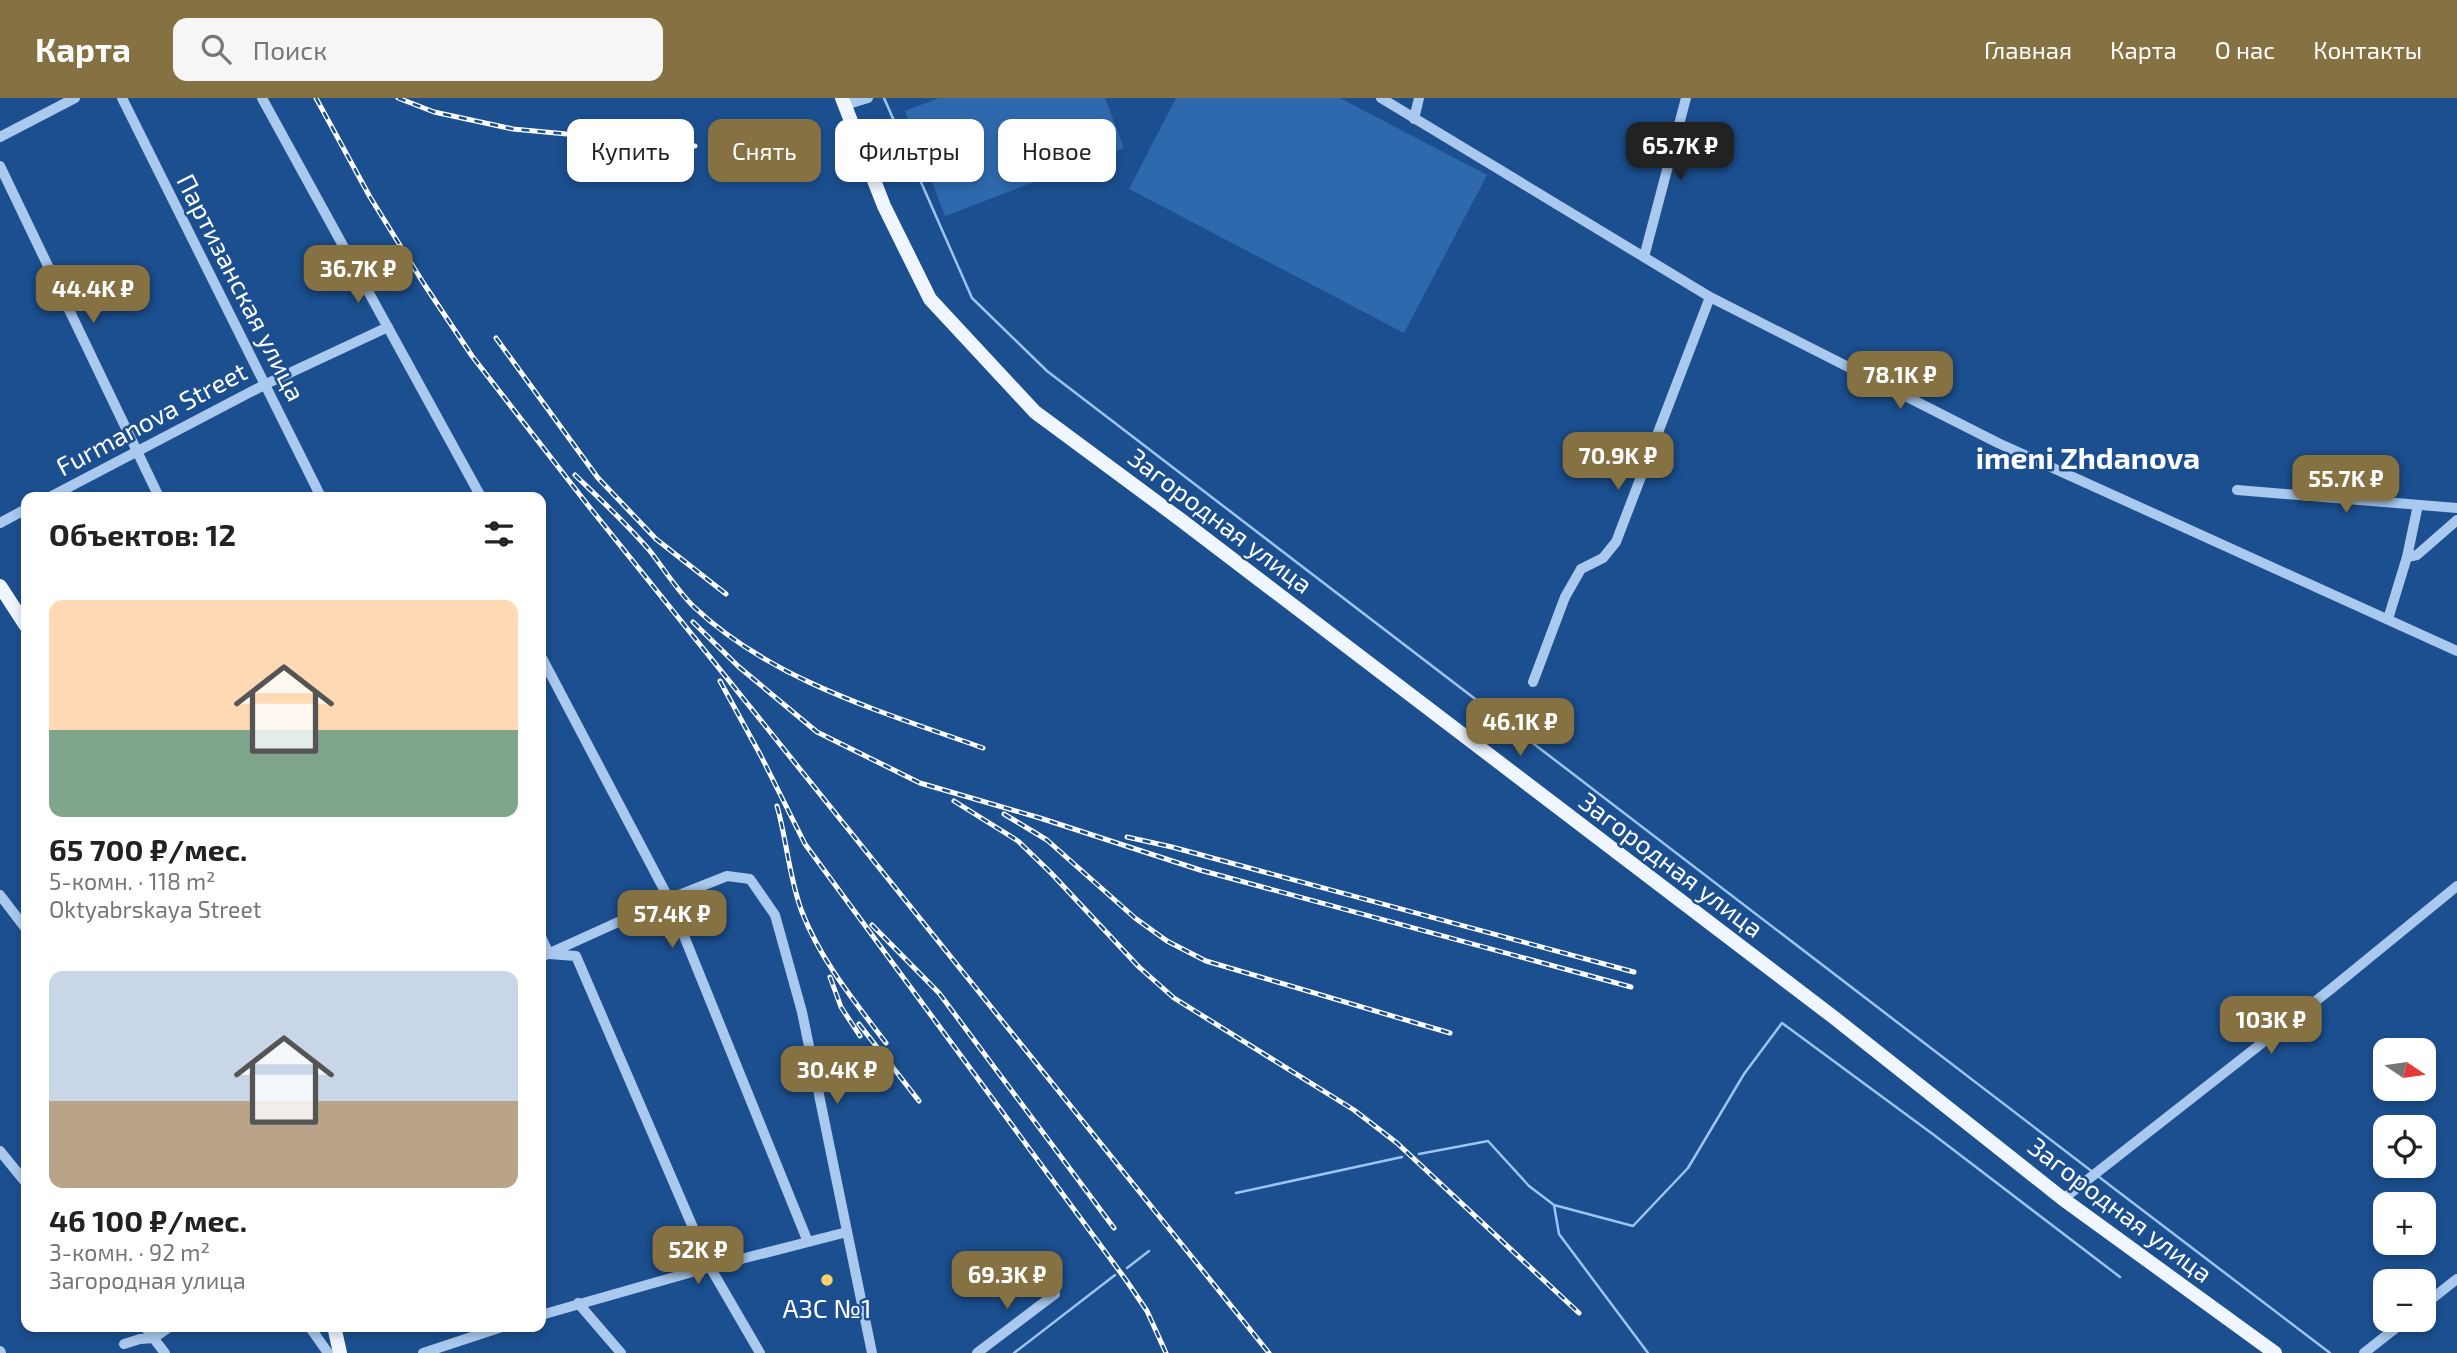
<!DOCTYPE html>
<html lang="ru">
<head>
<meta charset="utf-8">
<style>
  body { margin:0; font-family:"Exo 2",sans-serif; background:#f6f6f6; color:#222; height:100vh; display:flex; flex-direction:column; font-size:26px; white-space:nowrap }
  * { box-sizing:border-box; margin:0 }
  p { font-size:23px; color:#767676 }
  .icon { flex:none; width:38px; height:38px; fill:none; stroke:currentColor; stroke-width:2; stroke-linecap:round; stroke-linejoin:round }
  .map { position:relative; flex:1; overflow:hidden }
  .sheet { position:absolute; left:21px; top:394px; width:525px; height:840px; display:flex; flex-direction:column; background:#fff; border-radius:14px; box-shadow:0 4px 10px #0003 }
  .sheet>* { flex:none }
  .top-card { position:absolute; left:567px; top:21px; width:665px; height:63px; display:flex; gap:14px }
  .needle { width:46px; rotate:103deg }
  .controls { position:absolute; left:2373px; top:940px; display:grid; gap:14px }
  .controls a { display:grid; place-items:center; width:63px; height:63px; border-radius:14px; background:#fff; box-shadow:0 4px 10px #0003; font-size:35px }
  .price { position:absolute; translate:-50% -60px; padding:0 16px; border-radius:14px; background:#857141; color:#fff; font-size:23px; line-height:46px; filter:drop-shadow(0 2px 4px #0008) }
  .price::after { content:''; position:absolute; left:50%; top:42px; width:21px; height:16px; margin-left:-10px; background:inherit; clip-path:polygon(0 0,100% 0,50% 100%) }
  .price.on { background:#222; color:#fff }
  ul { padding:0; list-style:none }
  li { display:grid; align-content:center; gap:14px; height:371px; padding:0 28px }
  li span { display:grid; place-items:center; height:217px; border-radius:14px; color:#555 }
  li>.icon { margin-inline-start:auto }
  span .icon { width:126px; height:126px; fill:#fffc; stroke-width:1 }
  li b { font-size:30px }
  h2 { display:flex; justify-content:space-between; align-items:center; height:84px; padding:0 28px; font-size:30px }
  .tag { padding:0 24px; border-radius:14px; background:#fff; box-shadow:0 4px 10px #0003; font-size:24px; line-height:63px }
  .tag.on { background:#857141; color:#fff }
  header { display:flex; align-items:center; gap:42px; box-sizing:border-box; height:98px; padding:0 35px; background:#857141; color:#fff }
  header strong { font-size:33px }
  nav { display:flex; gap:38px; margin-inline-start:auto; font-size:24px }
  .search { width:490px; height:63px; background:#f6f6f6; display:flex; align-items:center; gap:18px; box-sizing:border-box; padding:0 24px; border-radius:14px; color:#767676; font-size:26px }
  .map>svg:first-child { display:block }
  .green { fill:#2e69ad }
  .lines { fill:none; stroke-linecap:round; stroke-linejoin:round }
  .stream { stroke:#9cc4f0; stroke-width:2.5 }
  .minor { stroke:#a9c9ee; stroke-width:10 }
  .major { stroke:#f0f6ff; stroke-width:14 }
  .rail-casing { stroke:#fff; stroke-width:5 }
  .rail { stroke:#1b4f8f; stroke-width:2.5; stroke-dasharray:8; stroke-linecap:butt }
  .poi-dot { fill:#ffd166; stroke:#1b4f8f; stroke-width:2.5 }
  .labels { text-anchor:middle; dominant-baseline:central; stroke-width:5; stroke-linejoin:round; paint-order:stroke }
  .street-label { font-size:26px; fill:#fff; stroke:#1b4f8f }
  .poi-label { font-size:26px; fill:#fff; stroke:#1b4f8f }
  .quarter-label { font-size:30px; font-weight:bold; fill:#fff; stroke:#1b4f8f }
</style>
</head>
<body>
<header>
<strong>Карта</strong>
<div class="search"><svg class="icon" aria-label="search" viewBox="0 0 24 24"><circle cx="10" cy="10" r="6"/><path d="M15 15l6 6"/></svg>Поиск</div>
<nav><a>Главная</a><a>Карта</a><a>О нас</a><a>Контакты</a></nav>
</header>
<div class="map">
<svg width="2457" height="1255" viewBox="0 0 2457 1255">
  <rect width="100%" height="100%" fill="#1b4f8f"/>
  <path class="green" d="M939,0H1105L1124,50L945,118L905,13Z
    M1176,0H1340L1487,77L1404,235L1129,91Z"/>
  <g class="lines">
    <path class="stream" d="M884,0L972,200L1047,273L2094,1075
      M1419,1056L1488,1043L1529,1088L1554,1107L1633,1128L1688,1070L1744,976L1782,925L1934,1037L2120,1179
      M2099,1079L2330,1255
      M1236,1095L1402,1059
      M1554,1107L1559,1136L1648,1255
      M1127,1170L1149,1153
      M1014,1255L1115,1177"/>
    <path class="minor" d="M122,0L321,399
      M262,0L481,399
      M1381,0L1710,199L1998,345L2457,553
      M845,7L868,0
      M1414,21L1419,0
      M0,39L75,0
      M0,68L159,399
      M1644,159L1686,0
      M2237,392L2457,410
      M50,399L266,286L388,229
      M0,425L26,411
      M2407,459L2418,407
      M2388,521L2407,459L2417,457L2457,422
      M541,558L669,801L808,1144
      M1533,584L1565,499L1581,471L1603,460L1616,444L1710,199
      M0,797L26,831
      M541,839L549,856L576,858L710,1169L760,1255
      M541,859L669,801L727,778L750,781L775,817L802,914L872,1255
      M0,1053L26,1085
      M2063,1101L2331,891L2457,788
      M578,1205L621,1255
      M2424,1207L2457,1181
      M541,1217L710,1169L847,1134
      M144,1228L165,1255
      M309,1228L328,1255
      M124,1246L140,1241L154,1240L171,1228
      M0,1253L1,1255
      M423,1255L505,1228
      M977,1255L1055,1196
      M2364,1255L2406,1222"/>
    <path class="major" d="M842,0L884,108L930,201L1035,314L1181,422L1832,918L2063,1101L2275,1255
      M0,488L26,528
      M334,1228L340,1255"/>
    <g class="rail-casing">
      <path id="rail" d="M316,0L370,99L424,186L472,258L587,406L1269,1255
        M398,0L434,14L513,31L695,48
        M496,240L598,380L656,441L726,496
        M575,377C601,402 627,426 650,453C664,471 677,492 693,508C772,583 883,614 983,650
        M693,524L739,569L817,634L920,685L1040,720L1200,772L1631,889
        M720,583L761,658L805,746L1126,1182L1147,1213L1166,1255
        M954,703L1018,743L1051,775L1139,869L1174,900L1354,1012L1397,1045L1579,1215
        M777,708C787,743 789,780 802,814C821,863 855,904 886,945
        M1004,716L1047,742L1135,820L1167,843L1206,863L1450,935
        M1127,739L1172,749L1634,874
        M872,827L939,895L1114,1130
        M830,879L841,909L860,938
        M859,926L919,1003"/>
    </g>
    <use href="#rail" class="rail"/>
  </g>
  <circle class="poi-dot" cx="827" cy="1182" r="7"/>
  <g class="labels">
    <g class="street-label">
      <text transform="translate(242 189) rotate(63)">Партизанская улица</text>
      <text transform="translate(151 320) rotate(-28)">Furmanova Street</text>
      <text transform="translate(1221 422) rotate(37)">Загородная улица</text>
      <text transform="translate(1672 766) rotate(37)">Загородная улица</text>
      <text transform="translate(2121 1111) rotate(37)">Загородная улица</text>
    </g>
    <g class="poi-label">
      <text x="827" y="1209">АЗС №1</text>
    </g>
    <g class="quarter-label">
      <text x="2088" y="359">imeni Zhdanova</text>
    </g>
  </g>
</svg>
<div class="controls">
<a><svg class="needle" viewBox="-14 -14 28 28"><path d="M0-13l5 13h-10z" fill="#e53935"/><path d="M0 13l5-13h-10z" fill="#767676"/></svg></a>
<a><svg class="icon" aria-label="locate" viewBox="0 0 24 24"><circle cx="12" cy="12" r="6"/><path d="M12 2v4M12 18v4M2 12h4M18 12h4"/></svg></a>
<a>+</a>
<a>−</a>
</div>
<b class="price on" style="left:1680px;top:84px">65.7K ₽</b>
<b class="price" style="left:358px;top:207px">36.7K ₽</b>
<b class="price" style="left:93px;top:227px">44.4K ₽</b>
<b class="price" style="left:1900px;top:313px">78.1K ₽</b>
<b class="price" style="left:1618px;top:394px">70.9K ₽</b>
<b class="price" style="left:2346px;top:417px">55.7K ₽</b>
<b class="price" style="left:1520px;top:660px">46.1K ₽</b>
<b class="price" style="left:672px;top:852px">57.4K ₽</b>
<b class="price" style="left:2271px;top:958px">103K ₽</b>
<b class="price" style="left:837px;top:1008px">30.4K ₽</b>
<b class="price" style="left:698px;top:1188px">52K ₽</b>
<b class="price" style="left:1007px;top:1213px">69.3K ₽</b>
<div class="top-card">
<a class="tag">Купить</a>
<a class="tag on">Снять</a>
<a class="tag">Фильтры</a>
<a class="tag">Новое</a>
</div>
<section class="sheet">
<h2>Объектов: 12<svg class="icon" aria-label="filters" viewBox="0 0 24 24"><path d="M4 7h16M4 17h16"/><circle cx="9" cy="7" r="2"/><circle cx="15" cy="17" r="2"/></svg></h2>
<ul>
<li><span style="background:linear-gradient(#ffd9b3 60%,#7fa58c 0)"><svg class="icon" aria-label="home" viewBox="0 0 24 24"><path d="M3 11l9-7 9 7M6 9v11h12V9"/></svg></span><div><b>65 700 ₽/мес.</b><p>5-комн. · 118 m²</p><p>Oktyabrskaya Street</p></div></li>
<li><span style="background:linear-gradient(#c9d6e8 60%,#b9a48a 0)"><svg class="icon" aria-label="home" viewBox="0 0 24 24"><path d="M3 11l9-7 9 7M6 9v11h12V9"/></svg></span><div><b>46 100 ₽/мес.</b><p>3-комн. · 92 m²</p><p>Загородная улица</p></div></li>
</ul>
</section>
</div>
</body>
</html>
